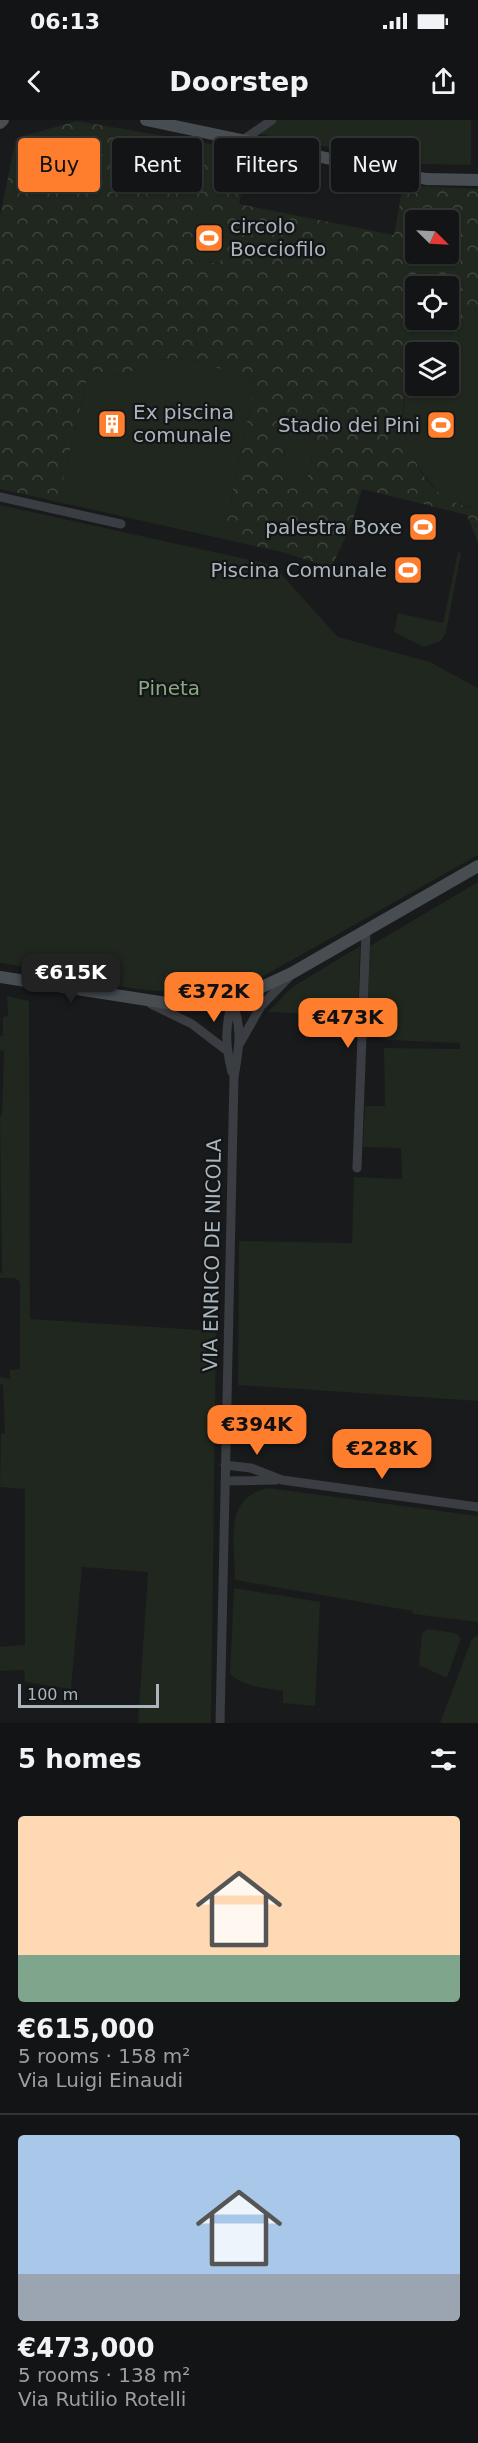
<!DOCTYPE html>
<html lang="en">
<head>
<meta charset="utf-8">
<style>
  body { margin:0; font-family:"DejaVu Sans",sans-serif; background:#1c1d1e; color:#f1f3f6; height:100vh; display:flex; flex-direction:column; font-size:22px; white-space:nowrap }
  * { box-sizing:border-box; margin:0 }
  p { font-size:20px; color:#9d9ea0 }
  .icon { flex:none; width:33px; height:33px; fill:none; stroke:currentColor; stroke-width:2; stroke-linecap:round; stroke-linejoin:round }
  .map { position:relative; height:1603px; overflow:hidden }
  .panel { display:flex; flex-direction:column; background:#131415; flex:1 }
  .panel>* { flex:none }
  .top-card { position:absolute; left:18px; top:18px; width:442px; height:54px; display:flex; gap:12px }
  .needle { width:39px; rotate:114deg }
  .fabs { position:absolute; left:405px; top:90px; display:grid; gap:12px }
  .fabs a { display:grid; place-items:center; width:54px; height:54px; border-radius:6px; background:#131415; box-shadow:0 2px 4px #0004,0 0 0 2px #323334; font-size:30px }
  .scale { position:absolute; left:18px; bottom:15px; width:141px; box-sizing:border-box; padding-left:6px; border:3px solid #aab5bc; border-top:0; font-size:16px; line-height:21px; white-space:nowrap; color:#aab5bc; -webkit-text-stroke:4px #141517; paint-order:stroke }
  .price { position:absolute; translate:-50% -51px; padding:0 14px; border-radius:12px; background:#ff7e2e; color:#111; font-size:20px; line-height:39px; filter:drop-shadow(0 2px 3px #0008) }
  .price::after { content:''; position:absolute; left:50%; top:36px; width:18px; height:14px; margin-left:-9px; background:inherit; clip-path:polygon(0 0,100% 0,50% 100%) }
  .price.on { background:#222; color:#fff }
  ul { padding:0; list-style:none }
  li { display:grid; align-content:center; gap:12px; height:318px; padding:0 18px }
  li+li { border-top:2px solid #323334 }
  li span { display:grid; place-items:center; height:186px; border-radius:6px; color:#555 }
  li>.icon { margin-inline-start:auto }
  span .icon { width:108px; height:108px; fill:#fffc; stroke-width:1 }
  li b { font-size:26px }
  h2 { display:flex; justify-content:space-between; align-items:center; height:72px; padding:0 18px; font-size:26px }
  .pill { padding:0 21px; border-radius:6px; background:#131415; box-shadow:0 2px 4px #0004,0 0 0 2px #323334; font-size:21px; line-height:54px }
  .pill.on { background:#ff7e2e; color:#111 }
  .status { display:flex; justify-content:space-between; align-items:center; height:42px; padding:0 30px; background:#131415; direction:ltr }
  .status svg { height:16px; fill:currentColor }
  header { display:flex; justify-content:space-between; align-items:center; height:78px; padding:0 18px; background:#131415; font-size:27px; font-weight:600 }
  .map>svg:first-child { display:block }
  .green { fill:#1f271e }
  .forest { fill:url(#forest-crowns); fill-rule:evenodd }
  .lines { fill:none; stroke-linecap:round; stroke-linejoin:round }
  .street { stroke:#3a3d41; stroke-width:9 }
  .secondary { stroke:#474d51; stroke-width:12 }
  .labels { text-anchor:middle; dominant-baseline:central; stroke-width:4.5; stroke-linejoin:round; paint-order:stroke }
  .poi-label { font-size:20px; fill:#aab5bc; stroke:#141517; text-anchor:end }
  .park-label { font-size:20px; fill:#89a97f; stroke:#141517 }
  .street-label { font-size:20px; fill:#aab5bc; stroke:#141517 }
</style>
</head>
<body>
<div class="status"><b>06:13</b><svg viewBox="0 0 49 12"><path d="M0 12V9h3v3zM5 12V6h3v6zM10 12V3h3v9zM15 12V0h3v12zM26 1h20v11H26zM47 4h2v5h-2z"/></svg></div>
<header><svg class="icon" aria-label="back" viewBox="0 0 24 24"><path d="M15 5l-7 7 7 7"/></svg>Doorstep<svg class="icon" aria-label="share" viewBox="0 0 24 24"><path d="M12 15V3M7 8l5-5 5 5M5 13v7h14v-7"/></svg></header>
<div class="map">
<svg width="478" height="1603" viewBox="0 0 478 1603">
  <defs>
    <pattern id="forest-crowns" width="20" height="18" patternUnits="userSpaceOnUse" patternTransform="scale(1.5)"><rect width="20" height="18" fill="#1f271e"/><path d="M2 6a3 3 0 1 1 6 0M12 15a3 3 0 1 1 6 0" fill="none" stroke="#3d443d"/></pattern>
  </defs>
  <rect width="100%" height="100%" fill="#191a1c"/>
  <path class="green" d="M272,0H471V45L419,44L254,13Z
    M198,91L228,95L221,144L191,140Z
    M478,202V391C467,386 454,383 444,376C437,372 431,363 425,356C399,323 397,284 415,248L416,266H448V232H427L444,216Z
    M184,238L256,259L223,419L58,382L89,250L121,256L157,240Z
    M290,306L317,311L307,361L280,356Z
    M0,385L273,445L338,517L430,542L478,568V735L260,858C250,861 239,866 229,868C154,883 74,854 0,843Z
    M458,432L461,433L446,512L441,521L424,527L394,512L398,493L443,503Z
    M478,762V1281L238,1265L239,1121L352,1123L354,1057L402,1059L401,1028L363,1027L365,986H385L384,928L460,929V923L387,920L373,916L367,901L370,826Z
    M360,826L358,896L268,892L291,868Z
    M7,876L29,881L30,1199L216,1211L211,1603H138L148,1452L82,1447L71,1569L25,1562L24,1550L0,1551V1527L25,1525V1369L0,1367L1,1314L5,1313L3,1265L0,1264V1257L10,1259V1250L20,1249V1162L15,1158H0V1153H2L0,996L2,995L4,931L0,930V916L3,915V897L8,896Z
    M268,1368L478,1396V1502L413,1494L412,1491L235,1460C235,1423 222,1378 268,1368Z
    M234,1468L320,1482L315,1586L283,1583V1571C264,1568 245,1567 230,1554Z
    M428,1509L455,1513L461,1518L447,1558L419,1545L422,1513Z
    M478,1516V1603H440L471,1521L474,1517Z"/>
  <path class="forest" d="M77,1L250,31L239,84L394,115L403,65L478,69V202L444,216L427,232H416C416,252 405,267 403,286C400,316 418,359 444,376C454,383 467,387 478,391V423L467,395L362,369L351,406L331,448L282,432L223,419L256,259L184,238L157,240L121,256L89,250L58,382L0,369V96L16,18ZM198,92L228,96L220,144L191,140ZM416,100H448V134H416ZM416,166H448V200H416ZM290,306L317,311L307,361L280,356Z"/>
  <g class="lines">
    <path class="street" d="M243,20L272,0
      M0,377L121,404
      M151,884L192,904L226,930
      M240,923L261,886L289,857
      M232,952C225,925 225,908 232,881
      M357,1048L366,811
      M225,1345L251,1348L282,1360L478,1387
      M225,1361L276,1360
      M220,1603L234,957C239,927 243,910 232,881"/>
    <path class="secondary" d="M146,0L426,59L478,60
      M0,3L3,0
      M0,857L179,885H202L232,881L292,853L478,746"/>
  </g>
  <defs>
    <g id="stadium-square" transform="scale(1.5)"><rect x="-9" y="-9" width="18" height="18" rx="4" fill="#ff7e2e" stroke="#141517"/><path d="M0-5a6.5 5 0 1 0 0 10a6.5 5 0 1 0 0-10ZM-3.5-1.8h7v3.6h-7Z" fill="#fff"/></g>
    <g id="building-square" transform="scale(1.5)"><rect x="-9" y="-9" width="18" height="18" rx="4" fill="#ff7e2e" stroke="#141517"/><path d="M-4-6H4V6H1V3H-1V6H-4ZM-2.5-4.3h1.7v1.8h-1.7ZM.8-4.3h1.7v1.8H.8ZM-2.5-1h1.7V.8h-1.7ZM.8-1h1.7V.8H.8Z" fill="#fff"/></g>
  </defs>
  <g fill-rule="evenodd">
    <use href="#stadium-square" x="209" y="118"/>
    <use href="#building-square" x="112" y="304"/>
    <use href="#stadium-square" x="441" y="305"/>
    <use href="#stadium-square" x="423" y="407"/>
    <use href="#stadium-square" x="408" y="450"/>
  </g>
  <g class="labels">
    <g class="poi-label">
      <text x="230" y="106" text-anchor="start">circolo<tspan x="230" dy="23">Bocciofilo</tspan></text>
      <text x="133" y="292" text-anchor="start">Ex piscina<tspan x="133" dy="23">comunale</tspan></text>
      <text x="420" y="305">Stadio dei Pini</text>
      <text x="402" y="407">palestra Boxe</text>
      <text x="387" y="450">Piscina Comunale</text>
    </g>
    <g class="park-label">
      <text x="169" y="568">Pineta</text>
    </g>
    <g class="street-label">
      <text transform="translate(212 1135) rotate(-89)">VIA ENRICO DE NICOLA</text>
    </g>
  </g>
</svg>
<div class="fabs">
<a><svg class="needle" viewBox="-14 -14 28 28"><path d="M0-13l5 13h-10z" fill="#e53935"/><path d="M0 13l5-13h-10z" fill="#9d9ea0"/></svg></a>
<a><svg class="icon" aria-label="locate" viewBox="0 0 24 24"><circle cx="12" cy="12" r="6"/><path d="M12 2v4M12 18v4M2 12h4M18 12h4"/></svg></a>
<a><svg class="icon" aria-label="layers" viewBox="0 0 24 24"><path d="M12 4l9 5-9 5-9-5zM3 14l9 5 9-5"/></svg></a>
</div>
<div class="scale">100 m</div>
<b class="price on" style="left:71px;top:884px">€615K</b>
<b class="price" style="left:214px;top:903px">€372K</b>
<b class="price" style="left:348px;top:929px">€473K</b>
<b class="price" style="left:257px;top:1336px">€394K</b>
<b class="price" style="left:382px;top:1360px">€228K</b>
<div class="top-card">
<a class="pill on">Buy</a>
<a class="pill">Rent</a>
<a class="pill">Filters</a>
<a class="pill">New</a>
</div>
</div>
<section class="panel">
<h2>5 homes<svg class="icon" aria-label="filters" viewBox="0 0 24 24"><path d="M4 7h16M4 17h16"/><circle cx="9" cy="7" r="2"/><circle cx="15" cy="17" r="2"/></svg></h2>
<ul>
<li><span style="background:linear-gradient(#ffd9b3 75%,#7fa58c 0)"><svg class="icon" aria-label="home" viewBox="0 0 24 24"><path d="M3 11l9-7 9 7M6 9v11h12V9"/></svg></span><div><b>€615,000</b><p>5 rooms · 158 m²</p><p>Via Luigi Einaudi</p></div></li>
<li><span style="background:linear-gradient(#a9c7e8 75%,#9aa5b1 0)"><svg class="icon" aria-label="home" viewBox="0 0 24 24"><path d="M3 11l9-7 9 7M6 9v11h12V9"/></svg></span><div><b>€473,000</b><p>5 rooms · 138 m²</p><p>Via Rutilio Rotelli</p></div></li>
</ul>
</section>
</body>
</html>
